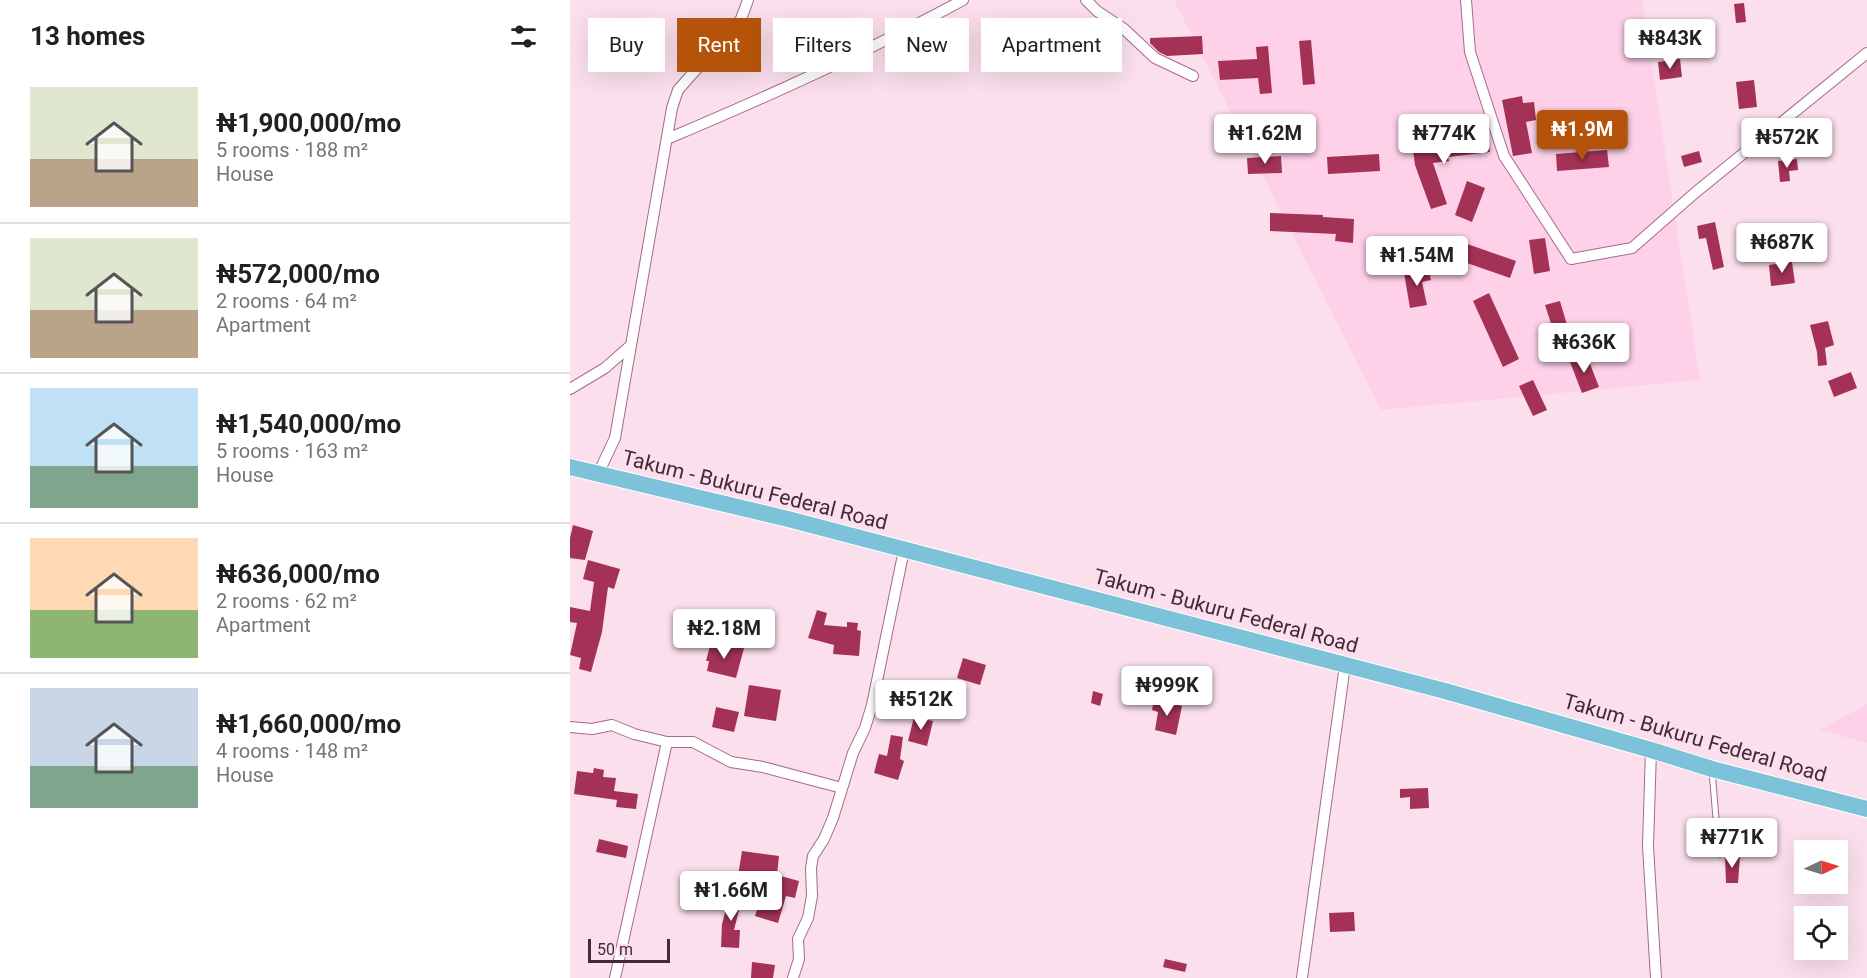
<!DOCTYPE html>
<html lang="en">
<head>
<meta charset="utf-8">
<style>
  body { margin:0; font-family:Roboto,sans-serif; background:#f2f2f2; color:#202124; height:100vh; display:flex; flex-direction:column; font-size:22px; white-space:nowrap }
  * { box-sizing:border-box; margin:0 }
  p { font-size:20px; color:#757577 }
  .icon { flex:none; width:33px; height:33px; fill:none; stroke:currentColor; stroke-width:2; stroke-linecap:round; stroke-linejoin:round }
  .map { position:relative; flex:1; overflow:hidden }
  .side { display:flex; flex-direction:column; background:#fff; width:570px }
  .side>* { flex:none }
  .guide { position:absolute; left:18px; top:18px; width:570px; height:54px; display:flex; gap:12px }
  .needle { width:39px; rotate:86deg }
  .controls { position:absolute; left:1224px; top:840px; display:grid; gap:12px }
  .controls a { display:grid; place-items:center; width:54px; height:54px; border-radius:0px; background:#fff; box-shadow:0 6px 24px #0002; font-size:30px }
  .scale { position:absolute; left:18px; bottom:15px; width:82px; box-sizing:border-box; padding-left:6px; border:3px solid #442a39; border-top:0; font-size:16px; line-height:21px; white-space:nowrap; color:#442a39; -webkit-text-stroke:4px #fbdfed; paint-order:stroke }
  .price { position:absolute; translate:-50% -51px; padding:0 14px; border-radius:6px; background:#fff; color:#222; font-size:20px; line-height:39px; filter:drop-shadow(0 2px 3px #0008) }
  .price::after { content:''; position:absolute; left:50%; top:36px; width:18px; height:14px; margin-left:-9px; background:inherit; clip-path:polygon(0 0,100% 0,50% 100%) }
  .price.selected { background:#b45309; color:#fff }
  ul { padding:0; list-style:none }
  li { display:flex; align-items:center; gap:18px; height:150px; padding:0 30px }
  li+li { border-top:2px solid #e0e0e0 }
  li span { display:grid; place-items:center; flex:none; width:168px; height:120px; border-radius:0px; color:#555 }
  li>.icon { margin-inline-start:auto }
  span .icon { width:72px; height:72px; fill:#fffc; stroke-width:1 }
  li b { font-size:26px }
  h2 { display:flex; justify-content:space-between; align-items:center; height:72px; padding:0 30px; font-size:26px }
  .pill { padding:0 21px; border-radius:0px; background:#fff; box-shadow:0 6px 24px #0002; font-size:21px; line-height:54px }
  .pill.selected { background:#b45309; color:#fff }
  main { display:flex; flex:1; min-height:0 }
  .map>svg:first-child { display:block }
  .built { fill:#fed1e9 }
  .building { fill:#a43257 }
  .lines { fill:none; stroke-linecap:round; stroke-linejoin:round }
  .lane-casing { stroke:#a5698c; stroke-width:7 }
  .street-casing { stroke:#a5698c; stroke-width:12 }
  .primary-casing { stroke:#fff; stroke-width:18 }
  .lane { stroke:#fff; stroke-width:5 }
  .street { stroke:#fff; stroke-width:10 }
  .primary { stroke:#7cc2d9; stroke-width:16 }
  .labels { text-anchor:middle; dominant-baseline:central; stroke-width:6; stroke-linejoin:round; paint-order:stroke }
  .street-label { font-size:21px; fill:#442a39; stroke:#fbdfed }
</style>
</head>
<body>
<main>
<section class="side">
<h2>13 homes<svg class="icon" aria-label="filters" viewBox="0 0 24 24"><path d="M4 7h16M4 17h16"/><circle cx="9" cy="7" r="2"/><circle cx="15" cy="17" r="2"/></svg></h2>
<ul>
<li><span style="background:linear-gradient(#dfe7d0 60%,#b9a48a 0)"><svg class="icon" aria-label="home" viewBox="0 0 24 24"><path d="M3 11l9-7 9 7M6 9v11h12V9"/></svg></span><div><b>₦1,900,000/mo</b><p>5 rooms · 188 m²</p><p>House</p></div></li>
<li><span style="background:linear-gradient(#dfe7d0 60%,#b9a48a 0)"><svg class="icon" aria-label="home" viewBox="0 0 24 24"><path d="M3 11l9-7 9 7M6 9v11h12V9"/></svg></span><div><b>₦572,000/mo</b><p>2 rooms · 64 m²</p><p>Apartment</p></div></li>
<li><span style="background:linear-gradient(#bfe0f5 65%,#7fa58c 0)"><svg class="icon" aria-label="home" viewBox="0 0 24 24"><path d="M3 11l9-7 9 7M6 9v11h12V9"/></svg></span><div><b>₦1,540,000/mo</b><p>5 rooms · 163 m²</p><p>House</p></div></li>
<li><span style="background:linear-gradient(#ffd9b3 60%,#8fb573 0)"><svg class="icon" aria-label="home" viewBox="0 0 24 24"><path d="M3 11l9-7 9 7M6 9v11h12V9"/></svg></span><div><b>₦636,000/mo</b><p>2 rooms · 62 m²</p><p>Apartment</p></div></li>
<li><span style="background:linear-gradient(#c9d6e8 65%,#7fa58c 0)"><svg class="icon" aria-label="home" viewBox="0 0 24 24"><path d="M3 11l9-7 9 7M6 9v11h12V9"/></svg></span><div><b>₦1,660,000/mo</b><p>4 rooms · 148 m²</p><p>House</p></div></li>
</ul>
</section>
<div class="map">
<svg width="1297" height="978" viewBox="0 0 1297 978">
  <rect width="100%" height="100%" fill="#fbdfed"/>
  <path class="built" d="M604,0H1072L1130,380L811,410Z
    M1297,704V743L1250,730Z"/>
  <path class="building" d="M1174,3L1176,22L1166,23L1164,4Z
    M632,36L633,54L597,56L589,52L580,43V38Z
    M741,40L745,84L733,85L729,41Z
    M698,46L702,93L690,94L688,78L650,80L648,61L687,59L686,47Z
    M1110,59L1112,77L1090,80L1088,62Z
    M1184,80L1187,107L1169,109L1166,82Z
    M952,96L953,103L964,102L966,120L956,122L962,153L943,156L932,100Z
    M918,136L920,152L878,157L879,161L863,163L877,204L861,209L845,165L843,150L885,145L884,141Z
    M1037,150L1039,167L987,171L986,154Z
    M1129,151L1132,162L1114,167L1111,156Z
    M809,154L810,171L758,174L757,157Z
    M711,156L712,173L678,174L677,158Z
    M1227,159L1228,170L1219,171L1220,181L1210,182L1208,161Z
    M897,181L915,188L902,222L885,215Z
    M700,213L753,215V217L784,219L783,243L765,241L766,234L700,231Z
    M1145,222L1154,267L1143,270L1136,238L1129,239L1127,226Z
    M880,238L946,261L940,278L874,255Z
    M975,238L980,271L964,274L959,240Z
    M1222,262L1225,283L1201,286L1199,265Z
    M858,268L861,280L852,282L857,305L840,308L834,273Z
    M919,293L949,359L933,367L903,301Z
    M990,301L1000,335L986,339L975,305Z
    M1258,321L1264,345L1255,348L1257,365L1248,366L1247,352L1240,325Z
    M1017,356L1029,387L1012,393L1000,362Z
    M1281,372L1287,388L1264,397L1258,381Z
    M963,380L977,410L963,416L949,386Z
    M3,525L23,531L15,560L0,558V538Z
    M18,560L50,569L44,589L38,587L32,632L21,672L9,669L11,658L0,655L7,623L0,622V607L20,611L24,582L13,579Z
    M247,610L257,613L254,625L277,627V622L288,623L287,630L291,631L289,656L263,654L264,645L238,638Z
    M141,642L161,648L162,645L174,648L166,678L137,671L139,661H136Z
    M393,658L416,665L410,685L387,678Z
    M179,685L211,690L206,721L174,716Z
    M523,691L533,694L530,706L521,703Z
    M584,700L612,706L606,735L585,730L588,712L582,710Z
    M146,707L169,712L164,732L142,727Z
    M344,717L363,721L357,746L338,741Z
    M321,735L333,737L330,759L334,761L328,780L304,773L309,754L317,756Z
    M24,768L34,770L33,777L46,778L44,791L68,794L66,809L46,807L47,800L4,794L7,771L23,773Z
    M858,788L859,808L840,809V797L830,798V789Z
    M29,839L58,846L56,858L26,852Z
    M172,851L209,856L207,875L229,881L225,898L216,896L208,923L185,916L197,879L168,876Z
    M1155,855L1170,856L1168,883H1156Z
    M161,891L173,894L164,930H170L169,948L151,947L152,924Z
    M784,912L785,931L760,932L759,913Z
    M595,959L617,964L615,972L593,967Z
    M182,962L205,965L203,978H181Z"/>
  <g class="lines">
    <g class="lane-casing">
      <path id="lane" d="M1142,771L1149,854"/>
    </g>
    <g class="street-casing">
      <path id="street" d="M516,0L527,11L554,29L585,58L623,76
        M896,0L900,52L934,156L1001,259L1062,248L1126,192L1297,53
        M97,139C197,97 297,52 393,0
        M0,389L35,368L60,346
        M28,474L45,438L102,108L108,90L171,19L178,0
        M0,727L22,729L42,725L64,734L97,742H123L161,762L193,767L272,788
        M1081,750L1078,846L1086,978
        M45,978L97,742
        M223,978L229,959L228,939L238,918L242,896L241,868L243,856L254,839L263,818L283,753L295,728L302,705L334,550
        M732,978L775,665"/>
    </g>
    <g class="primary-casing">
      <path id="primary" d="M0,467L218,519L875,691L1081,750L1142,769L1297,809"/>
    </g>
    <use href="#lane" class="lane"/>
    <use href="#street" class="street"/>
    <use href="#primary" class="primary"/>
  </g>
  <g class="labels">
    <g class="street-label">
      <text transform="translate(185 490) rotate(14)">Takum - Bukuru Federal Road</text>
      <text transform="translate(656 611) rotate(15)">Takum - Bukuru Federal Road</text>
      <text transform="translate(1125 738) rotate(16)">Takum - Bukuru Federal Road</text>
    </g>
  </g>
</svg>
<div class="controls">
<a><svg class="needle" viewBox="-14 -14 28 28"><path d="M0-13l5 13h-10z" fill="#e53935"/><path d="M0 13l5-13h-10z" fill="#757577"/></svg></a>
<a><svg class="icon" aria-label="locate" viewBox="0 0 24 24"><circle cx="12" cy="12" r="6"/><path d="M12 2v4M12 18v4M2 12h4M18 12h4"/></svg></a>
</div>
<div class="scale">50 m</div>
<b class="price" style="left:1100px;top:70px">₦843K</b>
<b class="price selected" style="left:1012px;top:161px">₦1.9M</b>
<b class="price" style="left:695px;top:165px">₦1.62M</b>
<b class="price" style="left:874px;top:165px">₦774K</b>
<b class="price" style="left:1217px;top:169px">₦572K</b>
<b class="price" style="left:1212px;top:274px">₦687K</b>
<b class="price" style="left:847px;top:287px">₦1.54M</b>
<b class="price" style="left:1014px;top:374px">₦636K</b>
<b class="price" style="left:154px;top:660px">₦2.18M</b>
<b class="price" style="left:597px;top:717px">₦999K</b>
<b class="price" style="left:351px;top:731px">₦512K</b>
<b class="price" style="left:1162px;top:869px">₦771K</b>
<b class="price" style="left:161px;top:922px">₦1.66M</b>
<div class="guide">
<a class="pill">Buy</a>
<a class="pill selected">Rent</a>
<a class="pill">Filters</a>
<a class="pill">New</a>
<a class="pill">Apartment</a>
</div>
</div>
</main>
</body>
</html>
